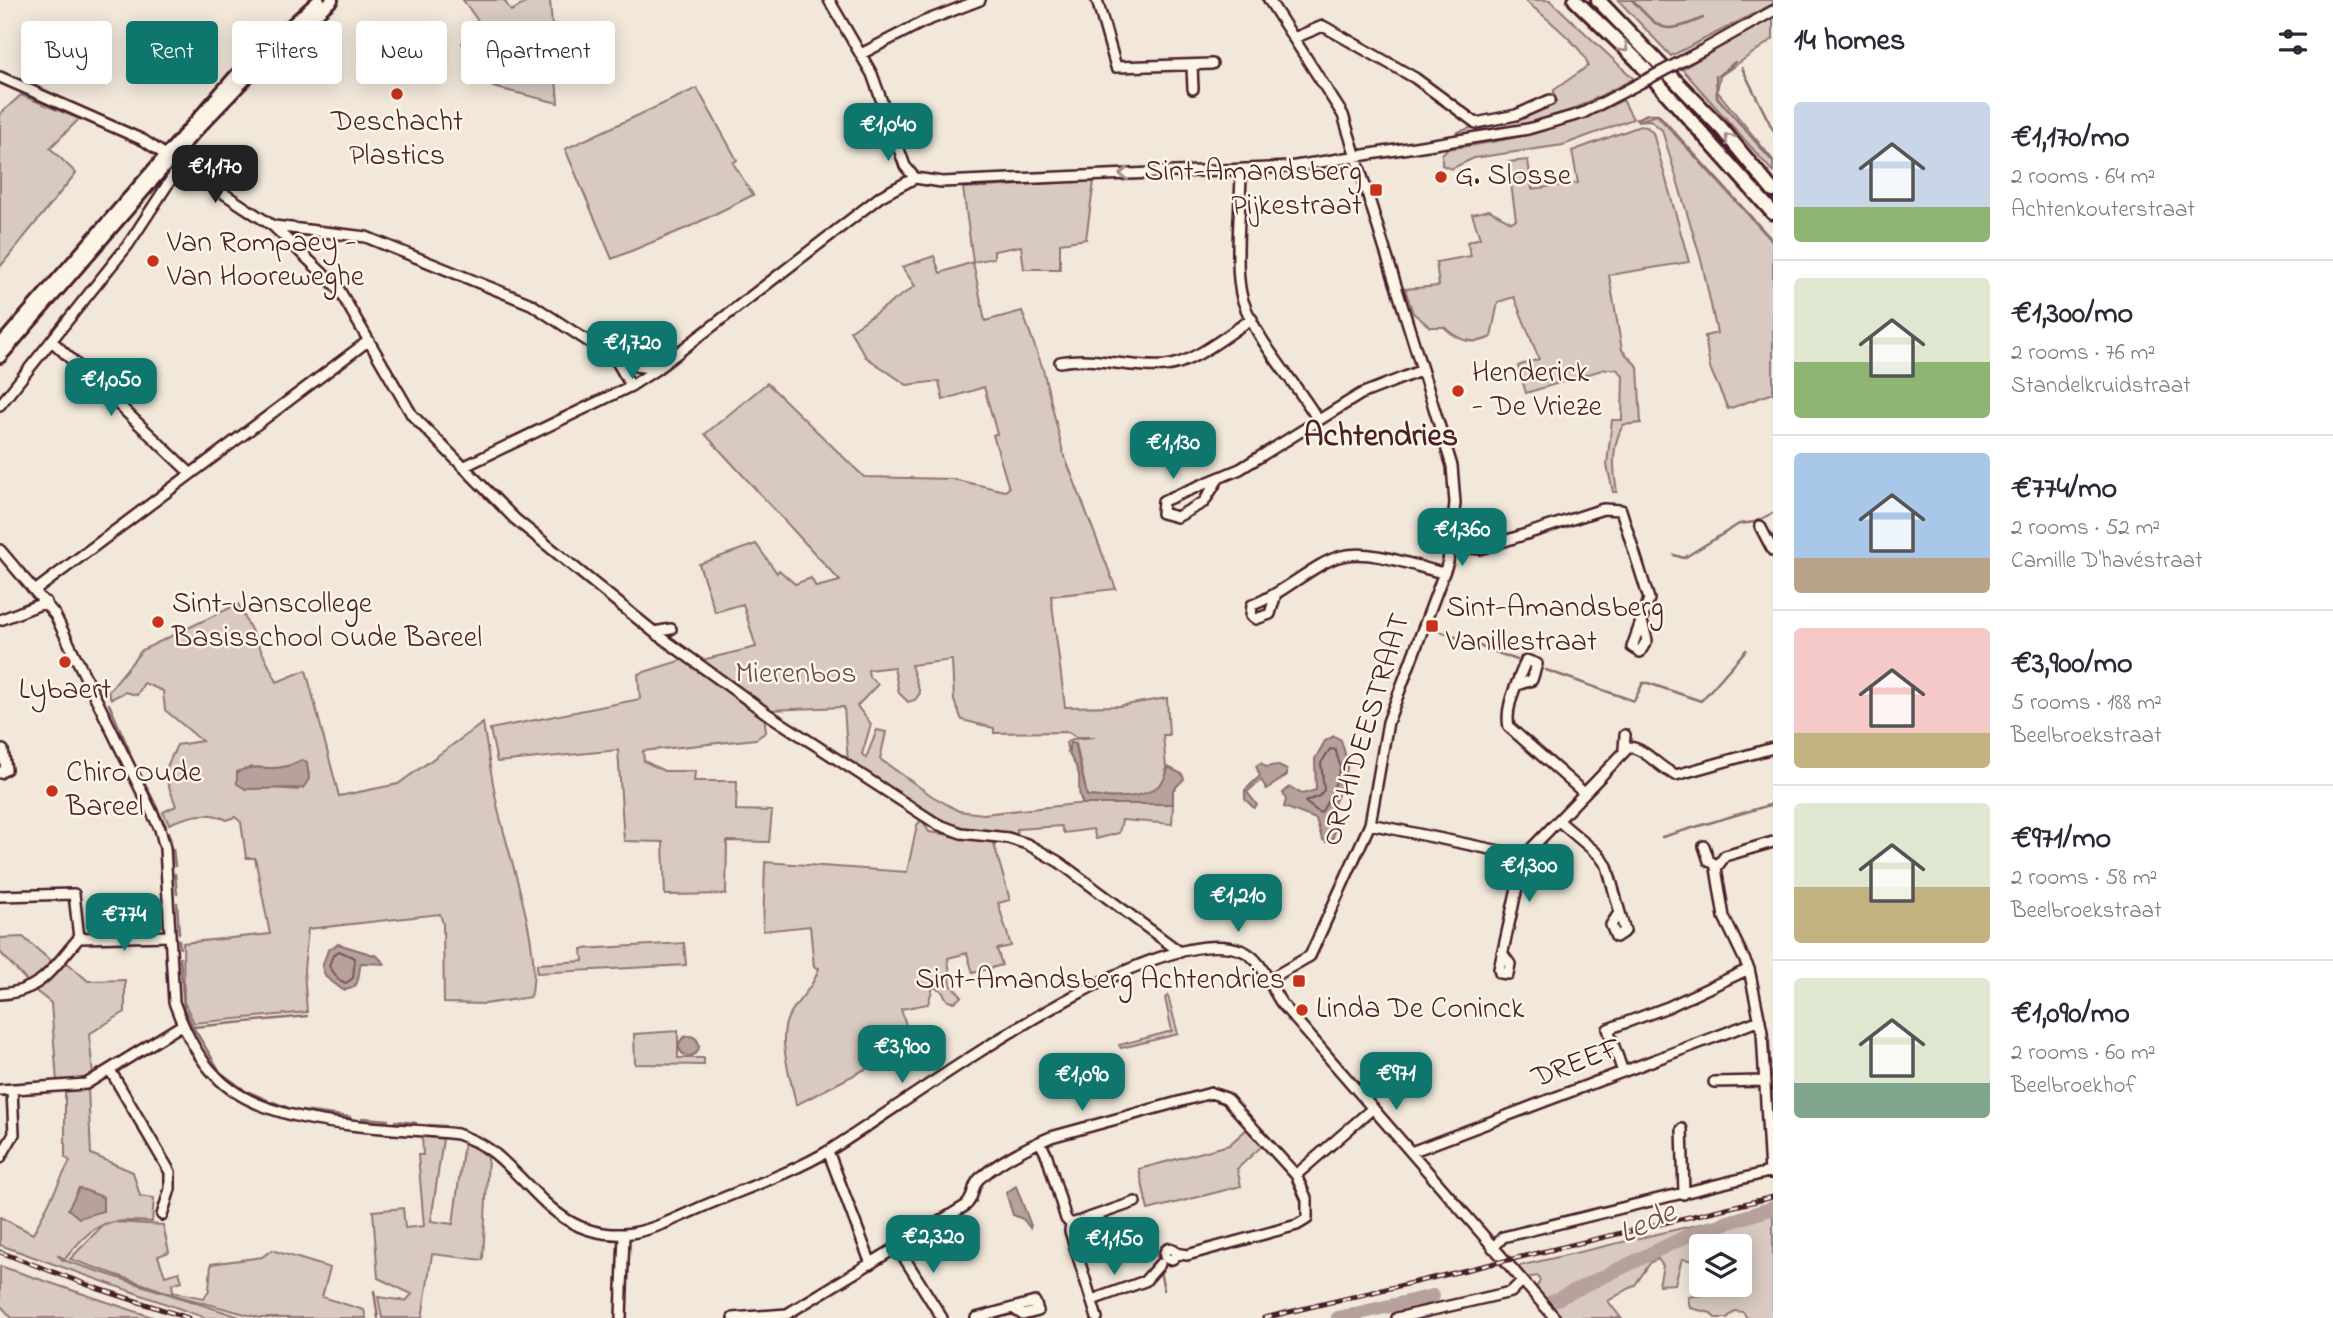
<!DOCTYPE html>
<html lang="en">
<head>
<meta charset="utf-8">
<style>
  body { margin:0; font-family:"Indie Flower",sans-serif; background:#f7f7f7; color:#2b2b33; height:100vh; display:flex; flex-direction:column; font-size:26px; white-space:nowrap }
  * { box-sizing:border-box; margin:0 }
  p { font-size:23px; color:#7c7c81 }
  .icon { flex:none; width:38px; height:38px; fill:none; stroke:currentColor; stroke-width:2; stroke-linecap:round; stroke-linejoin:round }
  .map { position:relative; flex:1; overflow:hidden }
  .drawer { display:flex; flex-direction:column; background:#fff; width:560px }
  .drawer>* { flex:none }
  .banner { position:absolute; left:21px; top:21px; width:665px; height:63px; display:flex; gap:14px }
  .tools { position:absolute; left:1689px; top:1234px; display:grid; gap:14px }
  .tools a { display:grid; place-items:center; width:63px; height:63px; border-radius:7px; background:#fff; box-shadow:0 4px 18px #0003; font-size:35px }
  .price { position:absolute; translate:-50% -60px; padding:0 16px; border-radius:14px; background:#0f766e; color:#fff; font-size:23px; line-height:46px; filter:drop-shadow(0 2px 4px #0008) }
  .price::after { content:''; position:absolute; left:50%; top:42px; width:21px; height:16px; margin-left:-10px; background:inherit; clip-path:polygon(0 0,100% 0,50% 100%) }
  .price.active { background:#222; color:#fff }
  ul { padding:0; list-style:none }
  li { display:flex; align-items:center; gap:21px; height:175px; padding:0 21px }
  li+li { border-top:2px solid #e1e1e2 }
  li span { display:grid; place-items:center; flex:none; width:196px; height:140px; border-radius:7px; color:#555 }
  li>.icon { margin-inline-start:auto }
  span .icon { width:84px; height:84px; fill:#fffc; stroke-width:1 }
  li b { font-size:30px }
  h2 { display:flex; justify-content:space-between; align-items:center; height:84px; padding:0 21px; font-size:30px }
  .pill { padding:0 24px; border-radius:7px; background:#fff; box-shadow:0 4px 18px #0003; font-size:24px; line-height:63px }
  .pill.active { background:#0f766e; color:#fff }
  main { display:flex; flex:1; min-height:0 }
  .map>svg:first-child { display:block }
  .green { fill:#d8cac0; stroke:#917476; stroke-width:2; fill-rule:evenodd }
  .water { fill:#b6a19c; stroke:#8b6d6f; stroke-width:2 }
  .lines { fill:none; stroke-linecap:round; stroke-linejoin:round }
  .shore { stroke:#755358; stroke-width:2 }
  .stream { stroke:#8b6d6f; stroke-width:2.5 }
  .river { stroke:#b6a19c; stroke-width:14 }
  .minor-casing { stroke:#4a1f2b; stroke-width:14 }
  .major-casing { stroke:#4a1f2b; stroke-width:16 }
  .highway-casing { stroke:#4a1f2b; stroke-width:18 }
  .minor { stroke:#fcf5e5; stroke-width:9 }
  .major { stroke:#fcf5e5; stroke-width:10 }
  .highway { stroke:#fcf5e5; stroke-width:12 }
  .rail-casing { stroke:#4a1f2b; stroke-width:5 }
  .rail { stroke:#fcf5e5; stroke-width:2.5; stroke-dasharray:8; stroke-linecap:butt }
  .minor-bridge-casing { stroke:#4a1f2b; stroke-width:14; stroke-linecap:butt }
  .minor-bridge { stroke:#fcf5e5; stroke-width:9 }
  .oneway { stroke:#a38a88 }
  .poi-dot { fill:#c8321e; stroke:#fcf5e5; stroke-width:2.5 }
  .labels { text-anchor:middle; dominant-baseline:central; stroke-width:5; stroke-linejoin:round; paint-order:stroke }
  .poi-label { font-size:30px; fill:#4a1f2b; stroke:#fcf5e5; text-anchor:start }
  .park-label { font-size:30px; fill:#6e4a50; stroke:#fcf5e5 }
  .street-label { font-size:30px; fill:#4a1f2b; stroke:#fcf5e5 }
  .neighbourhood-label { font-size:32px; font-weight:bold; fill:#4a1f2b; stroke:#fcf5e5 }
  .water-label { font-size:32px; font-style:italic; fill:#704c53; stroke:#fcf5e5 }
</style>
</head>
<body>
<main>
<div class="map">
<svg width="1773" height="1318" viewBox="0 0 1773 1318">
  <rect width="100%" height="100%" fill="#f1e8da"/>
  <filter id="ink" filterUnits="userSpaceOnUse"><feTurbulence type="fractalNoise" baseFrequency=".0143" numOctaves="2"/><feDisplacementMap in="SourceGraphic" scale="14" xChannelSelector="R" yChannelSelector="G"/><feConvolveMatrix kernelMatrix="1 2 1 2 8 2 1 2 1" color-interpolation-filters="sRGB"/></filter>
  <g filter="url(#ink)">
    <path class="green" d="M463,0H504L511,11L531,0H550L558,103L493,87L462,43L483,28Z
      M1524,0H1550L1634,79L1572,110L1513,128L1459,137L1458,132L1553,101L1554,90L1588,66C1587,50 1538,11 1524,0Z
      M1618,0H1773V4L1671,56Z
      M1773,17V39L1720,76L1717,91L1773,160V172L1682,69Z
      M697,88L737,160L733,163L753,195L689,227L612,259L565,149Z
      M21,95L79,119L50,148L76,173L0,267V114Z
      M1623,100L1633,119L1563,145L1474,158L1451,169L1442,165V154L1448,149C1512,140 1564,130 1623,100Z
      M1657,115L1773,242V393L1728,409L1710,368L1705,336L1717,333L1702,263L1662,130L1650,120L1637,121Z
      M1640,126L1647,127L1653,133L1689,262L1609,275L1622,350L1638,367L1641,423L1623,425C1611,447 1613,468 1617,492H1613L1607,465L1612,420H1622L1623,375L1616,369H1605L1526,393L1518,366L1539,359L1514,297L1498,302L1491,337C1473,346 1457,340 1444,327H1430L1413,313L1405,289L1439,286L1436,262L1471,256L1467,242L1480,238L1472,214L1489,210L1511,222L1516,220L1508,162L1528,160L1532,189L1578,183L1572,151Z
      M1094,181L1086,239L1060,243V269H1024L1021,246L994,251V258L973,262L985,321L1022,311L1043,369L1063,452L1116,589L1051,596L1065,707L1119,706L1167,698L1169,735H1163L1167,778C1151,801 1111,799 1087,796L1076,743L1068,747V753L1066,743L1072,739L1095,737H1076L1068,732L994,733V728L962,720L954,701L952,660L911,665L920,693L915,700L908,702L899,693L894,667L868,670L869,677L878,684L857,706L871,724L862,754L866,758L877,730L886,732L880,759L932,796L959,811L983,814L1076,804H1173L1172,824L1122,820L1119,833L1096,839L1093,829L1064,833L1061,826L1017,829L1018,838L995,835L994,830H969L953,826L848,763L844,707L769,710L698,661L756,647L743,604L715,612L699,564L756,544L777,573L779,570L795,584L811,578L816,587L840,581L705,434L767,383L864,477L952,479L1005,491L1009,488L993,435L997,434L984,387L943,400L939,381L907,385L866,357L850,331L915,286L902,267L934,256L940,273L973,262L963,188Z
      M238,604L277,682L306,670L339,796L398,784L483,723C488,753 492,783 499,813C509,857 545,957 530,997L485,1004L444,1003L443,924L440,914L308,929L304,970L307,1012L194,1023L184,1002L183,943L270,934L255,858H246L241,822L235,817L227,820C208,810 188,816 169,824L163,812L176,806L164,773L177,745L202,741L165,710L163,691L144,683L137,695L125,692L111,699L108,692L142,650ZM302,760L309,774L298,790L263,787L246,789L250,767L279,770Z
      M685,659L764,713L766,732L756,739L643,751L644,761L664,771H695L694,781H737L736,810L772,811L769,842L727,841L726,894L665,895L663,842L624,841L618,750L497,762L490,729L640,699L638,674Z
      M922,819L929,832L993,841L1010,900L998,903L1011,946L997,949L1002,965L973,973L967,953L948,958L951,985L962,996L955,1002L948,1001L941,990L933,987L928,1004L901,1009L912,1045L796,1105C792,1080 775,1037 790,1014C800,997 813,988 819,968L814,967L810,926L763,931L765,862L907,872L917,825Z
      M23,937L58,967L64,960L88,981L125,980V1012L89,1034L94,1085L88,1088L91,1154L133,1172L140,1196L154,1198L152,1222C104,1219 96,1221 65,1259L57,1255L63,1260L243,1318H206L0,1245V1217L33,1234L70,1161L65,1157V1082H57L51,1003L37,992L0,952V938Z
      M684,943L686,965L537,973V964L583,961L582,949Z
      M1168,996L1178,1034L1121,1048L1119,1045L1172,1031L1165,998Z
      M678,1031V1058H704V1065L635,1064L634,1034Z
      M1248,1128L1263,1145L1237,1169L1241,1186L1148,1210L1139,1169L1229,1145Z
      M422,1136L443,1139L431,1221L453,1224L464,1142L488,1157L483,1260L432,1254L422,1318H382L378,1297L406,1301L412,1294L378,1278L373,1211L403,1208L405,1228L424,1226L418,1155H423Z
      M1773,1207V1318H1747L1743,1312L1735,1311L1727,1318H1715L1711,1313L1690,1308L1688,1297L1709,1294L1722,1285L1740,1284V1246H1701V1262L1682,1259L1675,1284L1659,1285L1663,1266L1658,1259L1651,1262L1635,1285L1608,1301L1621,1318H1561L1535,1290L1540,1281L1538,1276L1524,1278L1515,1267Z
      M114,1222L163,1225L169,1252L158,1256L165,1276L179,1272L182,1281L172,1284L173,1292L204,1298L209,1290L211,1264L262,1257L272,1250L330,1268L322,1297L364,1310L366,1318H260L178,1296L70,1259L104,1224Z
      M0,1266L155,1318H12L0,1305Z"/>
    <path class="water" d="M1334,736L1341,740C1343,746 1347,760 1347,767C1347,773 1334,805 1331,810L1335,827L1333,839L1326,842L1322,839L1316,819L1284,807L1286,800L1283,793L1290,787L1302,794L1316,790L1315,759L1325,741Z
      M1070,743H1075L1087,796C1116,799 1164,801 1168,767L1182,774L1184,779L1173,790V804H1083C1077,793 1080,787 1079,776C1078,762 1065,758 1070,743Z
      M302,760L307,762L309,779L303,788L246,789L237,784V772C259,761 273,776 302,760Z
      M1261,763L1266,767L1277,765L1287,770V775L1267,789L1261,780L1247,792L1257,805L1254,808L1245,799V790L1260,776L1256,766Z
      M338,944L377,956L385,964L361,963C357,976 362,989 343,990L326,977L322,967L328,950Z
      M679 1046a10 10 0 1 1 20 0a10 10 0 1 1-20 0Z
      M1016,1186L1031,1226L1030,1228L1023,1219L1013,1215L1006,1193Z
      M79,1188L103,1197V1211L79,1218L68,1209Z"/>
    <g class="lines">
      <path class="shore" d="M1330,749L1336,750C1336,755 1340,762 1340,767C1340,775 1325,809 1320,813L1305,802L1319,796L1324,790L1321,763Z
        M339,951L355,958L353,978L346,983L339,980L329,966L333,955Z"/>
      <path class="stream" d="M1632,0C1661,31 1663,35 1703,18
        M1742,68L1773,130
        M1716,76L1717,97L1773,162
        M1719,76L1735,62
        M1636,119L1648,114H1658L1773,241
        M1674,555L1684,558L1739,524L1755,522L1773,513
        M1436,630L1517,660
        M1546,670L1634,701L1643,683H1648L1701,701L1746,650
        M109,704L130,752
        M137,767L166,826
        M168,832L171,841
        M1662,837L1773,804
        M173,849L175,866
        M175,874L177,894
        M177,903L179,933
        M179,940L180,948
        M180,958L184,1008L193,1027L307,1016
        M193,1027L219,1070
        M1769,1040L1770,1066
        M1770,1070L1771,1079
        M224,1075L243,1089
        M1771,1088L1772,1101
        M249,1092L267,1100
        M273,1102L286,1107
        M1772,1110V1115
        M302,1111L350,1117
        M362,1118L388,1120
        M395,1121L416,1123
        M1772,1122L1773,1141
        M429,1125L445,1126
        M1153,1236L1158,1261
        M1160,1271L1164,1290
        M374,1291L378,1318"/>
      <path class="river" d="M1551,1302L1691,1234L1773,1208
        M1338,1318L1433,1296"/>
      <g class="minor-casing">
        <path id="minor" d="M829,0L872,74L905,166L915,178
          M1097,0L1116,67L1212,64
          M1294,38L1323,26L1415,78L1476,123L1516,115L1550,100
          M1703,50L1773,11
          M861,54L923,22L980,0
          M1192,66L1193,89
          M0,77L143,140L273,226L338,288L412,415L515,519L654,632L766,713L937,824L961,833L1008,838L1027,844L1059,862L1180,952
          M1241,171C1241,205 1233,271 1243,301C1258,344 1295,381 1318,420
          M274,226L366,237L531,304L615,359L635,366L657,369
          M52,341L191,474
          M616,360L631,386
          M1060,362C1095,355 1130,369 1165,366C1195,363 1227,334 1252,319
          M0,405L128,245L181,164
          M465,466L631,386L657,369L881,196L915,178L942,182L1289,167L1528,129L1583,113
          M1218,479L1204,502L1177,517L1162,513L1163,501L1240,469L1361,394L1420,371
          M1760,526L1773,551
          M1451,546L1480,549L1603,509L1621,510L1649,599L1632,647L1640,652L1647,640L1642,622
          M0,550L55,615L160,829L165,848L174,1002C183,1027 197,1057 216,1076C266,1130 387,1126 457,1134C470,1139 483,1144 494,1153C537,1188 559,1237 624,1234C651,1232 680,1216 704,1206C746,1188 792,1173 830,1150C909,1102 1154,915 1243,951C1264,960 1270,989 1283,1005L1555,1318
          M36,590L368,341
          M1275,597L1270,614L1256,619L1251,616L1252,605C1284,594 1315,562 1342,556C1373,549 1413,566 1443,573
          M0,620L46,602
          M654,632L671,629
          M1517,685L1532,680L1537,664L1526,660C1519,680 1504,706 1509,727L1583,792
          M1624,749L1625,735
          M0,752L3,750L6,769L0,773
          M1560,822L1599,855L1607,866L1625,931L1616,937L1611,925L1619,913
          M1370,824L1524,856L1629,747C1647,749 1658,768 1676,775L1773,748
          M1704,846L1709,861L1717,865
          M0,896L74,894L79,938
          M79,938L170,936
          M1502,953L1510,964L1508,974L1500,973L1499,969L1524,856
          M1268,980L1310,956L1370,824L1388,722L1448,562L1455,503L1452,466L1343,115L1269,0
          M0,994C42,992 53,967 79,938
          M110,1070L170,1172V1189L162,1215
          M1623,1072L1608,1029L1668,1007L1749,969
          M1714,1082L1764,1081
          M0,1090L86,1084L182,1025
          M1682,1129L1684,1194
          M1040,1142L1047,1156L1066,1219L1071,1224L1070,1231L1097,1318
          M828,1151L871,1264
          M1411,1152L1760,1020
          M0,1158L14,1134L12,1089
          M1770,1173L1762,1032L1749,969L1724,917L1716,868L1725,856L1773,842
          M1071,1224L1135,1202
          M898,1248L942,1318
          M1493,1248L1503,1237L1773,1171
          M1164.5 1254a5.5 5.5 0 1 1 11 0a5.5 5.5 0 1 1-11 0Z
          M1175,1253L1187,1255L1297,1225L1307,1219V1200L1296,1175L1373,1108
          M1092,1300L1145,1281L1160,1264
          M621,1318L624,1234
          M733,1318L787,1314L965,1206C975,1198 971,1186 980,1178C1000,1161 1027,1147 1051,1137L1211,1093L1226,1098L1296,1175
          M976,1318L1035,1302L1038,1311L1023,1315L1013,1308
          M1397,1318L1511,1292L1521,1282"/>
      </g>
      <g class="major-casing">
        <path id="major" d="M0,345L236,75L319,0
          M0,357L193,134L259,65L332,0"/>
      </g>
      <g class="highway-casing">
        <path id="highway" d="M1575,0L1637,60L1773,213
          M1598,0L1722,129L1773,191"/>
      </g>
      <use href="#minor" class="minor"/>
      <use href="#major" class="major"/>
      <use href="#highway" class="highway"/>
      <g class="rail-casing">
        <path id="rail" d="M0,1252L96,1288L188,1318
          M1264,1318L1773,1197"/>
      </g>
      <use href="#rail" class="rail"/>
      <g class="minor-bridge-casing">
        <path id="minor-bridge" d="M1583,113L1703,50"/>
      </g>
      <use href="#minor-bridge" class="minor-bridge"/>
    </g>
    <defs><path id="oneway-chevron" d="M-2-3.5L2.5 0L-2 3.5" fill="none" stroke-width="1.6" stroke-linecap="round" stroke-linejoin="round" transform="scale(1.75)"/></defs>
    <g class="oneway">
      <use href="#oneway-chevron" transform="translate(1624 48) rotate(44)"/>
      <use href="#oneway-chevron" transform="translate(1729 138) rotate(-130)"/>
      <use href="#oneway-chevron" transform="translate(1124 174) rotate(179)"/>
    </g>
  </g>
  <g class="poi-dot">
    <circle cx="397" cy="94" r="7"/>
    <circle cx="1441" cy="177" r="7"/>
    <rect x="1369" y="183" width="14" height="14" rx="3.5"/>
    <circle cx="153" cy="261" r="7"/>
    <circle cx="1458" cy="391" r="7"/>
    <circle cx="158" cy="622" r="7"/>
    <rect x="1425" y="619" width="14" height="14" rx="3.5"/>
    <circle cx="65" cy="662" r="7"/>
    <circle cx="52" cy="791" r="7"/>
    <rect x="1292" y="974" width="14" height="14" rx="3.5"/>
    <circle cx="1302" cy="1010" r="7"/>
  </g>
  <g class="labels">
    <g class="poi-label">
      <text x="397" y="123" text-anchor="middle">Deschacht<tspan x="397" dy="34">Plastics</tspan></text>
      <text x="1362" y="173" text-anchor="end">Sint-Amandsberg<tspan x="1362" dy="34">Pijkestraat</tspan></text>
      <text x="1455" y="177">G. Slosse</text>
      <text x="167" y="244">Van Rompaey -<tspan x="167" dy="34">Van Hooreweghe</tspan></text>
      <text x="1472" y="374">Henderick<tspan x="1472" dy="34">- De Vrieze</tspan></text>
      <text x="172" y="605">Sint-Janscollege<tspan x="172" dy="34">Basisschool Oude Bareel</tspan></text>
      <text x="1446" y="609">Sint-Amandsberg<tspan x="1446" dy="34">Vanillestraat</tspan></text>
      <text x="65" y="691" text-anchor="middle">Lybaert</text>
      <text x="66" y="774">Chiro Oude<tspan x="66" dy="34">Bareel</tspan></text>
      <text x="1285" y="981" text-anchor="end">Sint-Amandsberg Achtendries</text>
      <text x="1316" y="1010">Linda De Coninck</text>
    </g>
    <g class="park-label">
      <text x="796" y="675">Mierenbos</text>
    </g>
    <g class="street-label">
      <text transform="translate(1367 730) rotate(-73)">ORCHIDEESTRAAT</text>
      <text transform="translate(1577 1064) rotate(-21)">DREEF</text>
    </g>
    <g class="neighbourhood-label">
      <text x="1381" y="437">Achtendries</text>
    </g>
    <g class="water-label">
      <text transform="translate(1648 1224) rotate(-25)">Lede</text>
    </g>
  </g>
</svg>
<div class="tools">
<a><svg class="icon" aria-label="layers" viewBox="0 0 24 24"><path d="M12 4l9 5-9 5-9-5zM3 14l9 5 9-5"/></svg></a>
</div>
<b class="price" style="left:888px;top:163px">€1,040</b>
<b class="price active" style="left:215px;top:205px">€1,170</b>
<b class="price" style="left:632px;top:381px">€1,720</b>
<b class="price" style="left:111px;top:418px">€1,050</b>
<b class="price" style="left:1173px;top:481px">€1,130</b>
<b class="price" style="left:1462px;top:568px">€1,360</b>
<b class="price" style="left:1529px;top:904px">€1,300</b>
<b class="price" style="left:1238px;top:934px">€1,210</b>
<b class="price" style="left:124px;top:953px">€774</b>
<b class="price" style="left:902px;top:1085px">€3,900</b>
<b class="price" style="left:1396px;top:1112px">€971</b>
<b class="price" style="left:1082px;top:1113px">€1,090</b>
<b class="price" style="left:933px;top:1275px">€2,320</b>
<b class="price" style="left:1114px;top:1277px">€1,150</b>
<div class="banner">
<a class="pill">Buy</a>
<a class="pill active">Rent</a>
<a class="pill">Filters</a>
<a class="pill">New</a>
<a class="pill">Apartment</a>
</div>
</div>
<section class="drawer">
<h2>14 homes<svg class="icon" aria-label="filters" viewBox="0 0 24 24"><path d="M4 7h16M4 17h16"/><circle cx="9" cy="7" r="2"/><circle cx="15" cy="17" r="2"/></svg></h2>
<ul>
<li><span style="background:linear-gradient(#c9d6e8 75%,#8fb573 0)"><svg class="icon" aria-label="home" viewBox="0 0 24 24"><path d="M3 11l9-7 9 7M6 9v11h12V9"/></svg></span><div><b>€1,170/mo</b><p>2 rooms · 64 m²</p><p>Achtenkouterstraat</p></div></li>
<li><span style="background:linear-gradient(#dfe7d0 60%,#8fb573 0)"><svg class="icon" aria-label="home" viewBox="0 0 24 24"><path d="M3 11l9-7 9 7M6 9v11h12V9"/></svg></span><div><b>€1,300/mo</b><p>2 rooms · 76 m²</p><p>Standelkruidstraat</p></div></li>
<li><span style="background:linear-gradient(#a9c7e8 75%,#b9a48a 0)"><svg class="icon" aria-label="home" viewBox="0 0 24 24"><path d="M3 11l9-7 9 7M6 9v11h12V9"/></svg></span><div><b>€774/mo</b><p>2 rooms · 52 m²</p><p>Camille D'havéstraat</p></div></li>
<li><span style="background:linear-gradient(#f6c9c9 75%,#c2b280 0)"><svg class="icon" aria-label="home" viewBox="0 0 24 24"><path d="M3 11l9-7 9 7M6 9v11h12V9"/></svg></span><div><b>€3,900/mo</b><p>5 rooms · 188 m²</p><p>Beelbroekstraat</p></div></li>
<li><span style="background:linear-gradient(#dfe7d0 60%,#c2b280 0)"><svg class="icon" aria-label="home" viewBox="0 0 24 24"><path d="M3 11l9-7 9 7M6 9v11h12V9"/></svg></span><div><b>€971/mo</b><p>2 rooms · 58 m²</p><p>Beelbroekstraat</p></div></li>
<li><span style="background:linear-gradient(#dfe7d0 75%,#7fa58c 0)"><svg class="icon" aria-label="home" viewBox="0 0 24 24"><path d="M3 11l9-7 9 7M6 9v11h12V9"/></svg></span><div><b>€1,090/mo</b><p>2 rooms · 60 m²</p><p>Beelbroekhof</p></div></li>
</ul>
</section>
</main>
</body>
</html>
